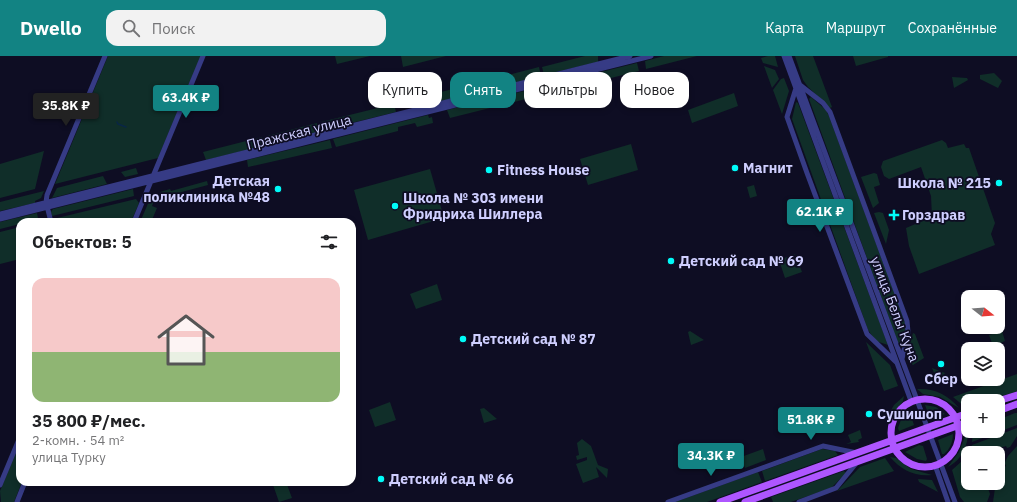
<!DOCTYPE html>
<html lang="ru">
<head>
<meta charset="utf-8">
<style>
  body { margin:0; font-family:"IBM Plex Sans",sans-serif; background:#f2f2f2; color:#202124; height:100vh; display:flex; flex-direction:column; font-size:15px; white-space:nowrap }
  * { box-sizing:border-box; margin:0 }
  p { font-size:13px; color:#757577 }
  .icon { flex:none; width:22px; height:22px; fill:none; stroke:currentColor; stroke-width:2; stroke-linecap:round; stroke-linejoin:round }
  .map { position:relative; flex:1; overflow:hidden }
  .sheet { position:absolute; left:16px; top:162px; width:340px; height:268px; display:flex; flex-direction:column; background:#fff; border-radius:12px; box-shadow:0 2px 6px #0003 }
  .sheet>* { flex:none }
  .hud { position:absolute; left:368px; top:16px; width:380px; height:36px; display:flex; gap:8px }
  .needle { width:26px; rotate:107deg }
  .fabs { position:absolute; left:961px; top:234px; display:grid; gap:8px }
  .fabs a { display:grid; place-items:center; width:44px; height:44px; border-radius:8px; background:#fff; box-shadow:0 2px 6px #0003; font-size:20px }
  .price { position:absolute; translate:-50% -34px; padding:0 9px; border-radius:4px; background:#128383; color:#fff; font-size:13px; line-height:26px; filter:drop-shadow(0 1px 2px #0008) }
  .price::after { content:''; position:absolute; left:50%; top:24px; width:12px; height:9px; margin-left:-6px; background:inherit; clip-path:polygon(0 0,100% 0,50% 100%) }
  .price.active { background:#222; color:#fff }
  ul { padding:0; list-style:none }
  li { display:grid; align-content:center; gap:8px; height:212px; padding:0 16px }
  li span { display:grid; place-items:center; height:124px; border-radius:12px; color:#555 }
  li>.icon { margin-inline-start:auto }
  span .icon { width:72px; height:72px; fill:#fffc; stroke-width:1 }
  li b { font-size:17px }
  h2 { display:flex; justify-content:space-between; align-items:center; height:48px; padding:0 16px; font-size:17px }
  .tag { padding:0 14px; border-radius:12px; background:#fff; box-shadow:0 2px 6px #0003; font-size:14px; line-height:36px }
  .tag.active { background:#128383; color:#fff }
  header { display:flex; align-items:center; gap:24px; box-sizing:border-box; height:56px; padding:0 20px; background:#128383; color:#fff }
  header strong { font-size:19px }
  nav { display:flex; gap:22px; margin-inline-start:auto; font-size:14px }
  .search { width:280px; height:36px; background:#f2f2f2; display:flex; align-items:center; gap:10px; box-sizing:border-box; padding:0 14px; border-radius:12px; color:#757577; font-size:15px }
  .map>svg:first-child { display:block }
  .green { fill:#102e29 }
  .lines { fill:none; stroke-linecap:round; stroke-linejoin:round }
  .stream { stroke:#092646; stroke-width:1.5 }
  .minor { stroke:#363b85; stroke-width:5 }
  .major { stroke:#ae56ff; stroke-width:7 }
  .poi-dot { fill:#00faf8; stroke:#0e0d23; stroke-width:1.5 }
  .labels { text-anchor:middle; dominant-baseline:central; stroke-width:3.5; stroke-linejoin:round; paint-order:stroke }
  .street-label { font-size:14px; fill:#cfcfff; stroke:#0e0d23 }
  .poi-label { font-size:14px; font-weight:bold; fill:#cfcfff; stroke:#0e0d23; text-anchor:start }
</style>
</head>
<body>
<header>
<strong>Dwello</strong>
<div class="search"><svg class="icon" aria-label="search" viewBox="0 0 24 24"><circle cx="10" cy="10" r="6"/><path d="M15 15l6 6"/></svg>Поиск</div>
<nav><a>Карта</a><a>Маршрут</a><a>Сохранённые</a></nav>
</header>
<div class="map">
<svg width="1017" height="446" viewBox="0 0 1017 446">
  <rect width="100%" height="100%" fill="#0e0d23"/>
  <path class="green" d="M108,0H201L158,102L55,128Z
    M335,0H370L337,8Z
    M401,0H446L403,11Z
    M585,0H598V6L544,19L542,11Z
    M664,0H697L646,13L645,5Z
    M768,0H775L778,11L763,7L761,2Z
    M795,0H813L832,51L830,52L808,31L803,24Z
    M853,0H888V1L856,10Z
    M637,7L639,15L551,37L549,29Z
    M764,10L775,14L779,23L772,32Z
    M539,11L541,20L431,48L429,39Z
    M994,17L1002,25L998,32L980,23V19Z
    M952,21L967,22L968,24L954,32Z
    M784,22L789,35L782,58L773,34L781,23Z
    M544,30L546,38L450,62L447,54Z
    M734,37L738,50L692,67L688,54Z
    M811,41L826,54L829,60L905,266V276L902,286L898,287L809,43Z
    M796,46L798,47L888,289L876,285L868,274L792,63Z
    M394,48L396,56L323,74L321,66Z
    M428,59L429,62L432,61L433,67L417,71L415,67L398,71V75L336,91L333,83Z
    M317,67L319,76L267,89V80Z
    M262,81L263,90L206,104L203,96Z
    M330,84L332,92L248,111L247,104Z
    M942,84L946,87L948,92L964,88L966,92H969L995,167L991,178L995,189L919,218L909,190L906,172L932,161L931,140L921,111L889,123L884,120L881,111L883,105Z
    M631,88L638,114L588,129L580,103Z
    M44,95L35,133L0,142V108Z
    M136,112L138,118L125,121L121,116Z
    M430,113L444,162L368,184L354,134Z
    M874,117L877,118L880,129L874,131L879,147L873,152L861,121Z
    M103,120L107,128L52,142L57,132Z
    M207,125L208,129L159,142L160,136L170,133L171,135Z
    M754,129L757,140L750,142L747,131Z
    M133,133L134,140L52,160L51,156L53,153Z
    M44,135L41,142L35,145V147L0,155V146Z
    M136,143L139,147L131,166H54L53,163Z
    M150,143L154,145L152,150L157,152L151,166H140Z
    M879,156L883,157L889,174L886,188L874,157Z
    M37,157L38,162L29,166H20V168L0,173V166Z
    M20,171V203L0,208V176Z
    M795,198L802,216L785,222L779,204Z
    M437,228L442,244L416,253L410,238Z
    M690,275L704,284L691,289L688,276Z
    M1002,275L1005,285L993,290L989,279Z
    M913,277L915,278L924,302L913,309L909,306L908,294Z
    M866,286L890,309L898,330L884,335Z
    M932,312L945,317L943,320L935,319Z
    M1017,318V335C1001,341 985,345 968,345V350L965,351L953,341Z
    M917,333C935,332 948,339 959,352L940,341L923,338Z
    M904,340L903,345L890,362L887,361L894,349Z
    M390,346L396,364L375,371L369,354Z
    M925,349L936,351L945,358L930,363Z
    M484,352L497,363L484,367L480,353Z
    M909,354L914,369L899,375L898,372L902,361Z
    M1015,357H1017V369L972,386L973,375H998V364Z
    M1017,372V380L1010,391L1007,392L1006,390L996,393V396L968,397V427H986L990,438L987,446H964L960,441L952,414L962,405L972,389Z
    M968,373C969,388 962,404 948,411L959,396Z
    M860,374L862,382L858,384L859,386L846,388L851,386L848,379Z
    M953,378C953,386 950,393 944,398H942L938,384Z
    M582,383L591,390L598,409L608,413L607,422L596,411L599,421L583,427L576,408L587,404V401L577,404L576,400L579,399L577,387Z
    M20,387V426H22L14,446H1L0,435Z
    M919,389L923,390L927,403L926,405L917,403L905,396Z
    M1017,390V446H993L995,432L1006,409L1004,408L1008,400Z
    M763,393L766,404L745,412L741,401Z
    M822,393L835,395L838,399L765,425L762,415Z
    M890,401L896,402L911,413L932,419C915,421 901,414 890,401Z
    M885,402L894,415L837,435L860,411Z
    M844,415L846,417L831,432L791,446H773L771,441Z
    M758,416L762,426L707,446H675Z
    M918,423L932,424L938,436L919,426Z
    M272,426H286L292,442L279,446Z"/>
  <g class="lines">
    <path class="stream" d="M117,66L118,68L126,71"/>
    <path class="minor" d="M784,0L911,345
      M789,0L955,446
      M800,29L823,47L830,56L907,265L908,276L902,303
      M796,32L787,61L807,117L867,278L896,306
      M0,158L630,0
      M0,163L651,0
      M51,166L46,146L47,139L105,0
      M134,166L203,0
      M935,409L948,446
      M0,429L20,381
      M17,446L25,426
      M668,446L823,390L857,397
      M799,446L836,432L858,405"/>
    <path class="major" d="M891 377a34 34 0 1 1 68 0a34 34 0 1 1-68 0Z
      M998,345L1017,339
      M998,355L1017,348
      M720,446L968,357
      M745,446L968,366"/>
  </g>
  <g class="poi-dot">
    <circle cx="735" cy="112" r="4"/>
    <circle cx="489" cy="114" r="4"/>
    <circle cx="999" cy="127" r="4"/>
    <circle cx="278" cy="133" r="4"/>
    <circle cx="395" cy="150" r="4"/>
    <path d="M892 153h4v4h4v4h-4v4h-4v-4h-4v-4h4z"/>
    <circle cx="671" cy="205" r="4"/>
    <circle cx="463" cy="283" r="4"/>
    <circle cx="941" cy="308" r="4"/>
    <circle cx="869" cy="358" r="4"/>
    <circle cx="381" cy="423" r="4"/>
  </g>
  <g class="labels">
    <g class="street-label">
      <text transform="translate(299 76) rotate(-14)">Пражская улица</text>
      <text transform="translate(895 253) rotate(69)">улица Белы Куна</text>
    </g>
    <g class="poi-label">
      <text x="743" y="112">Магнит</text>
      <text x="497" y="114">Fitness House</text>
      <text x="270" y="125" text-anchor="end">Детская<tspan x="270" dy="16">поликлиника №48</tspan></text>
      <text x="991" y="127" text-anchor="end">Школа № 215</text>
      <text x="403" y="142">Школа № 303 имени<tspan x="403" dy="16">Фридриха Шиллера</tspan></text>
      <text x="902" y="159">Горздрав</text>
      <text x="679" y="205">Детский сад № 69</text>
      <text x="471" y="283">Детский сад № 87</text>
      <text x="941" y="323" text-anchor="middle">Сбер</text>
      <text x="877" y="358">Сушишоп</text>
      <text x="389" y="423">Детский сад № 66</text>
    </g>
  </g>
</svg>
<div class="fabs">
<a><svg class="needle" viewBox="-14 -14 28 28"><path d="M0-13l5 13h-10z" fill="#e53935"/><path d="M0 13l5-13h-10z" fill="#757577"/></svg></a>
<a><svg class="icon" aria-label="layers" viewBox="0 0 24 24"><path d="M12 4l9 5-9 5-9-5zM3 14l9 5 9-5"/></svg></a>
<a>+</a>
<a>−</a>
</div>
<b class="price" style="left:186px;top:63px">63.4K ₽</b>
<b class="price active" style="left:66px;top:71px">35.8K ₽</b>
<b class="price" style="left:820px;top:177px">62.1K ₽</b>
<b class="price" style="left:811px;top:385px">51.8K ₽</b>
<b class="price" style="left:711px;top:421px">34.3K ₽</b>
<div class="hud">
<a class="tag">Купить</a>
<a class="tag active">Снять</a>
<a class="tag">Фильтры</a>
<a class="tag">Новое</a>
</div>
<section class="sheet">
<h2>Объектов: 5<svg class="icon" aria-label="filters" viewBox="0 0 24 24"><path d="M4 7h16M4 17h16"/><circle cx="9" cy="7" r="2"/><circle cx="15" cy="17" r="2"/></svg></h2>
<ul>
<li><span style="background:linear-gradient(#f6c9c9 60%,#8fb573 0)"><svg class="icon" aria-label="home" viewBox="0 0 24 24"><path d="M3 11l9-7 9 7M6 9v11h12V9"/></svg></span><div><b>35 800 ₽/мес.</b><p>2-комн. · 54 m²</p><p>улица Турку</p></div></li>
</ul>
</section>
</div>
</body>
</html>
